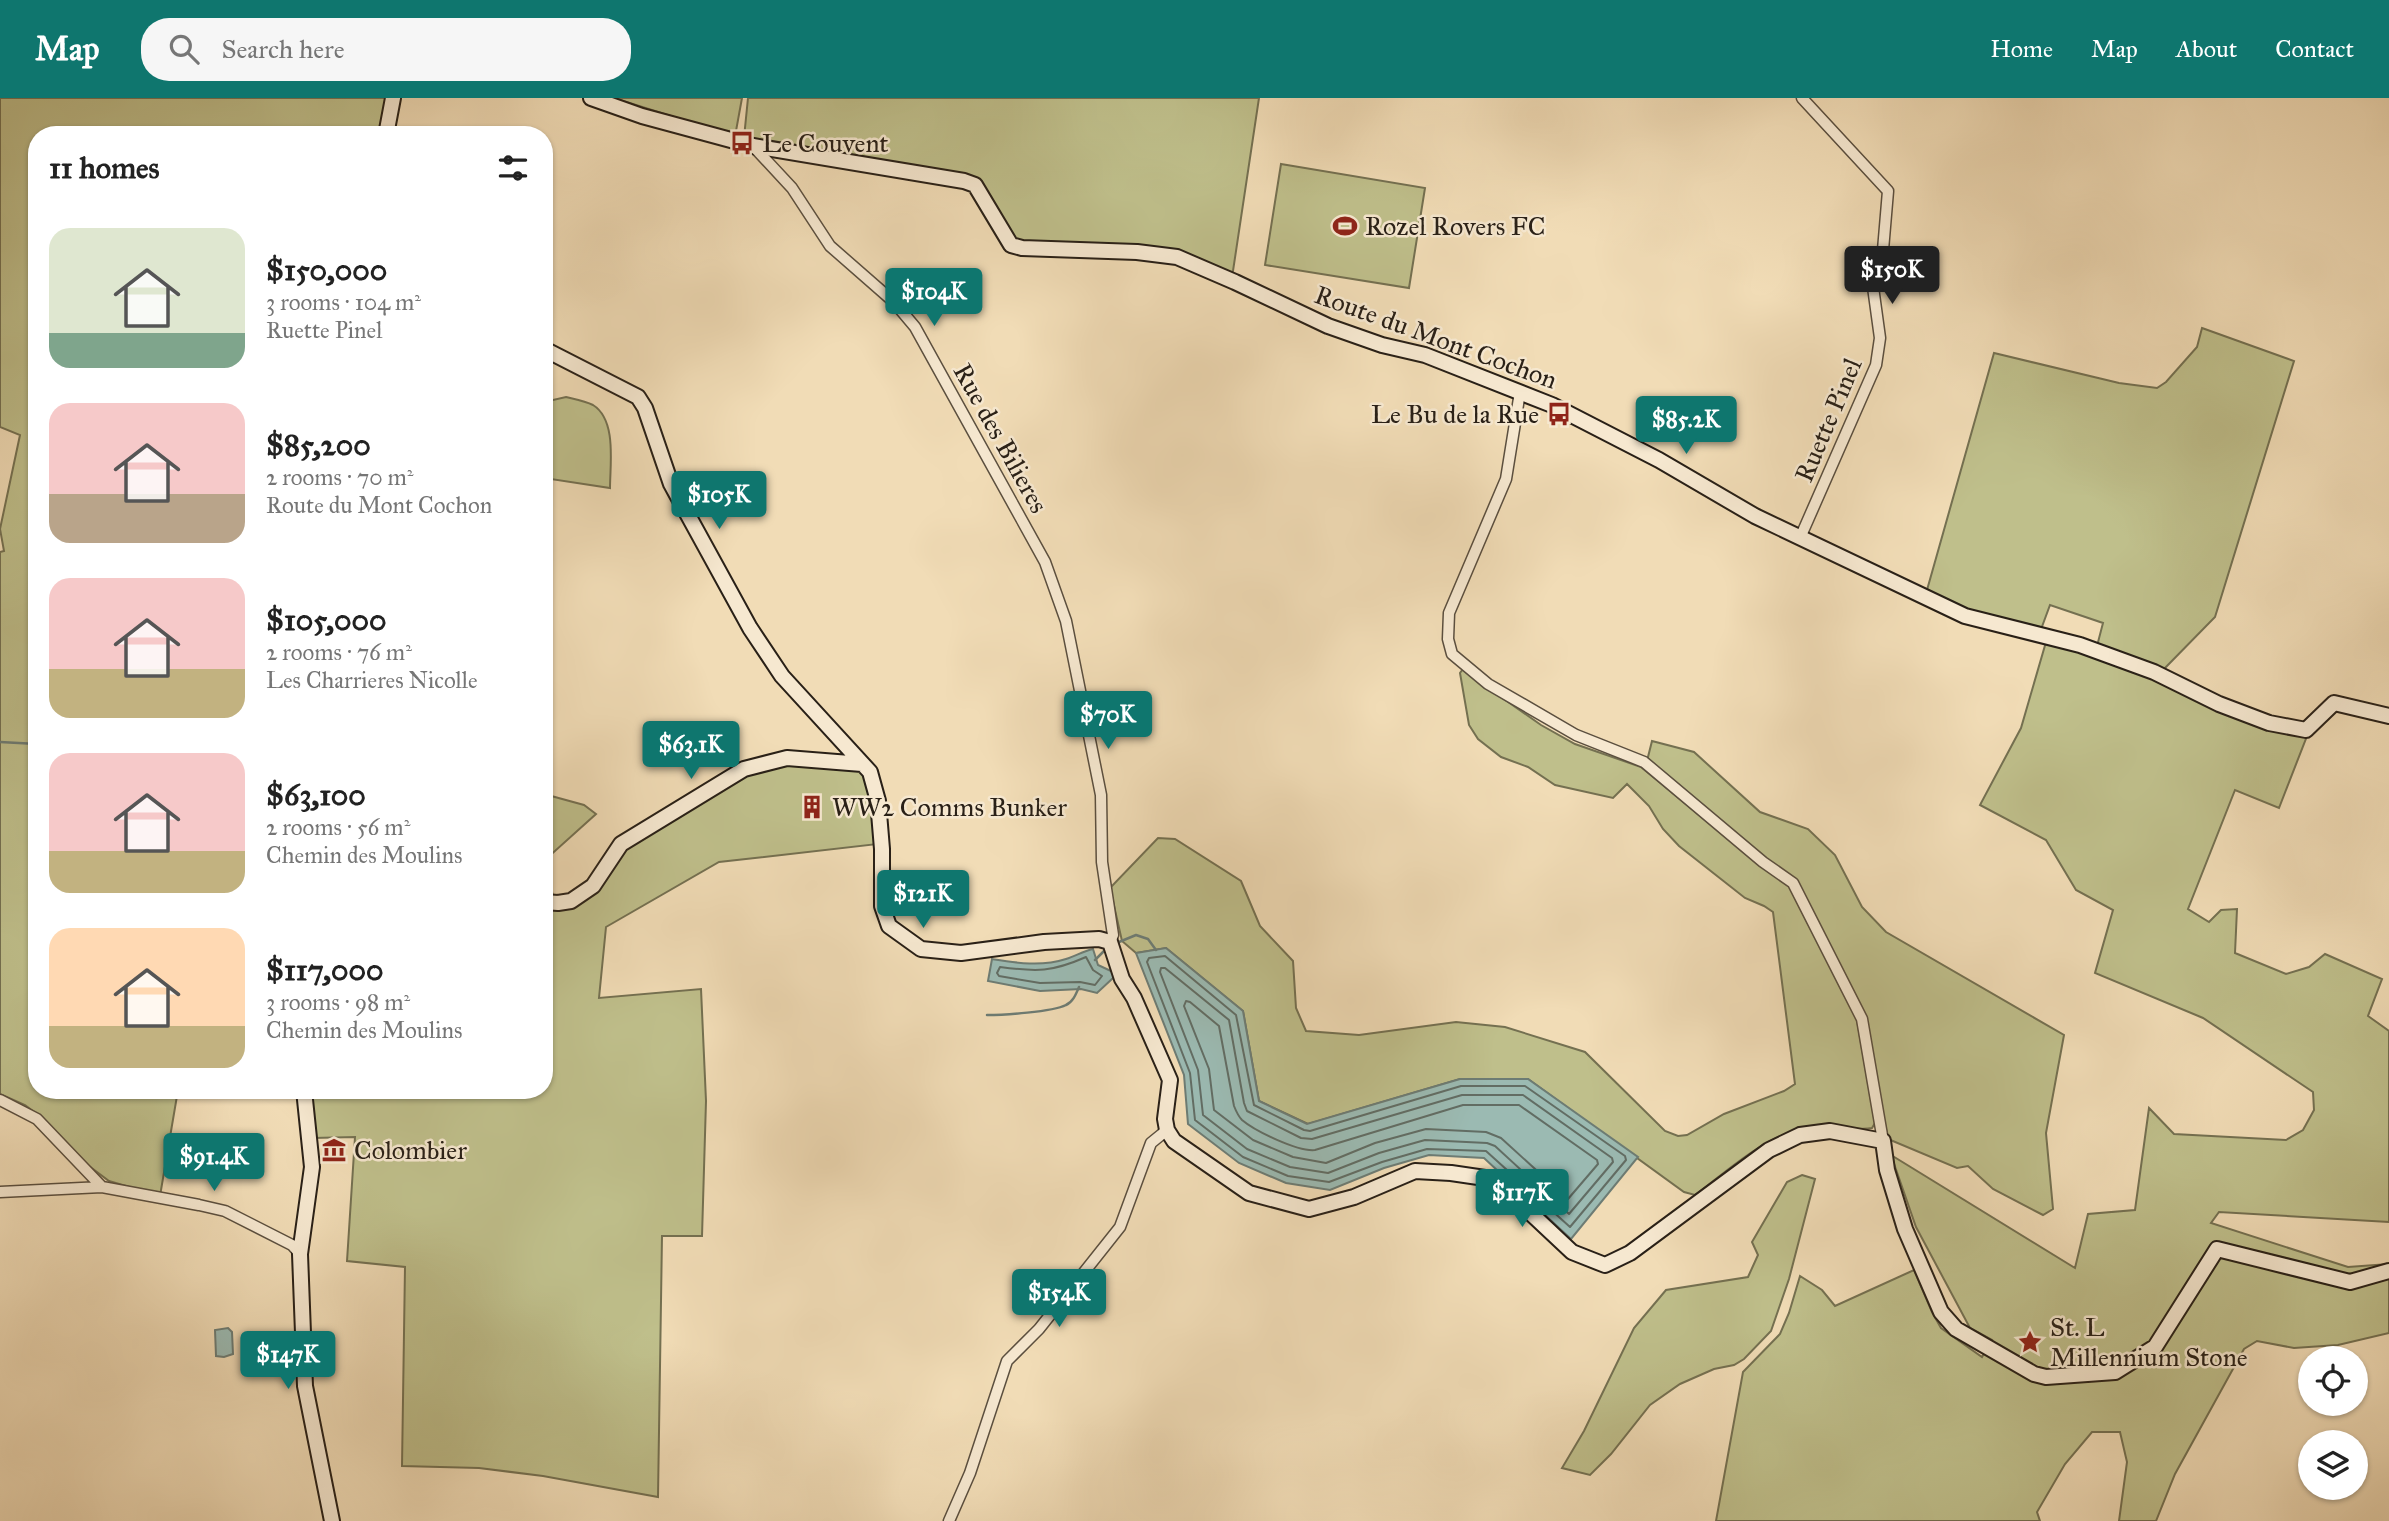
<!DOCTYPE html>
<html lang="en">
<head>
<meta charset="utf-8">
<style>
  body { margin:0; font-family:"IM FELL Great Primer",serif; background:#f6f6f6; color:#222; height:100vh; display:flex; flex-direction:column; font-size:26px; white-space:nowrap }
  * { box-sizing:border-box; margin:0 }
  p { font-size:23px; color:#767676 }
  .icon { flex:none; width:38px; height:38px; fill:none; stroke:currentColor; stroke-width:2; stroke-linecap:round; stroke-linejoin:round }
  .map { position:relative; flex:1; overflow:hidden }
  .drawer { position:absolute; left:28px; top:28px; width:525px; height:973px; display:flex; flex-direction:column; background:#fff; border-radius:28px; box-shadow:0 2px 5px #0004 }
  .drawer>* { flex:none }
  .buttons { position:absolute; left:2298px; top:1248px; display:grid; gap:14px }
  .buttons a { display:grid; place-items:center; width:70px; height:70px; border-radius:50%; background:#fff; box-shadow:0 2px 5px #0004; font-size:35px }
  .price { position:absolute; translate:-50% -60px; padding:0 16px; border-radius:7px; background:#0f766e; color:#fff; font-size:23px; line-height:46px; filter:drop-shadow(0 2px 4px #0008) }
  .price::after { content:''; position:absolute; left:50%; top:42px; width:21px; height:16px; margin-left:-10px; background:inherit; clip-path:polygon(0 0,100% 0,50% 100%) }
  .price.selected { background:#222; color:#fff }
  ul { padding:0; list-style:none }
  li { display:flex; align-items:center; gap:21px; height:175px; padding:0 21px }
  li span { display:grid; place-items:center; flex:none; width:196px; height:140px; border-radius:21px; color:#555 }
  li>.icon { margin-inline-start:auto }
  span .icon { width:84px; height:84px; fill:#fffc; stroke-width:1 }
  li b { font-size:30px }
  h2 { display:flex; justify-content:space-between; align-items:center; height:84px; padding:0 21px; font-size:30px }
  header { display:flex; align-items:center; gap:42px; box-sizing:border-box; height:98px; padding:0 35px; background:#0f766e; color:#fff }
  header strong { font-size:33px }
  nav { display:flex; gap:38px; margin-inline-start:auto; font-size:24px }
  .search { width:490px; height:63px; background:#f6f6f6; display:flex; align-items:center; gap:18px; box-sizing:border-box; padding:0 24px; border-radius:28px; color:#767676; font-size:26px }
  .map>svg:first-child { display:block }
  .green { fill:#bfbf8b; stroke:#747051; stroke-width:2 }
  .water { fill:#9bbab2; stroke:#6d7c74; stroke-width:2 }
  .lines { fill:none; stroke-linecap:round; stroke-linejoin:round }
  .shore { stroke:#626d64; stroke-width:2 }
  .stream { stroke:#6d7c74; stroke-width:2.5 }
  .street-casing { stroke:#5b4f3f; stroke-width:13 }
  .secondary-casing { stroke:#292017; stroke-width:18 }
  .street { stroke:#f6e8d0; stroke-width:10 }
  .secondary { stroke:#f6e8d0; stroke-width:14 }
  .labels { text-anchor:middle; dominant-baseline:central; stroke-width:5; stroke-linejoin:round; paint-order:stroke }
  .poi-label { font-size:26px; fill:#292017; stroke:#f6e8d0; text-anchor:start }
  .street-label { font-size:26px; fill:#292017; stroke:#f6e8d0 }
</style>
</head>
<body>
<header>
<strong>Map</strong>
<div class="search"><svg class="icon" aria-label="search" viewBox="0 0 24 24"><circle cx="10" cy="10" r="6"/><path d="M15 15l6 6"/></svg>Search here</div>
<nav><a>Home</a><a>Map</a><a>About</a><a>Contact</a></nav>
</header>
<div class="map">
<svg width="2389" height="1423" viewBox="0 0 2389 1423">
  <rect width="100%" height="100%" fill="#f1dcb6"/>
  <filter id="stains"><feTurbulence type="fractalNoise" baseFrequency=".00286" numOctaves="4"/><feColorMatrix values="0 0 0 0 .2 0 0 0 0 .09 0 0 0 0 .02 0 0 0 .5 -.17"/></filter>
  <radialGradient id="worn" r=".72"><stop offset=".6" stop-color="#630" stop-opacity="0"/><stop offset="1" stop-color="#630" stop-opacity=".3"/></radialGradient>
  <path class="green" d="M0,0H389L382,37H37V992H178L160,1098L109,1083L85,1065L41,1019L25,1007L0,996V454L4,453L0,431L20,337L0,329Z
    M614,0H742L736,33L731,37Z
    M748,0H1259L1233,173L1229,176L1176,155L1023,144L1013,140L981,86L744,40Z
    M1281,66L1425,90L1409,190L1265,167Z
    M2202,230L2294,263L2215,519L2163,572L2097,548L2103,525L2050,507L2040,534L1975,517L1927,492L1994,255L2119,285L2157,290L2166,284L2197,249Z
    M566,299C574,301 585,303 593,307C617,322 610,366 610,390L544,380V304Z
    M2046,544L2091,555L2307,638L2279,710L2235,692L2188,811L2209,824L2221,812L2237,811L2235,855L2286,876L2309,869L2325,856L2382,881L2368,918L2389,933V1124L2219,1114L2211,1125L2348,1169L2389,1166V1235L2338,1247L2294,1250L2257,1243L2244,1251L2175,1376L2156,1423H2119L2127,1364L2120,1334H2092L2065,1366L2037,1414L2040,1423H1716L1743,1274L1780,1236L1789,1215L1800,1178L1822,1192L1835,1208L1914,1172L1932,1214L1941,1230L1982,1259L1992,1242L1970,1230L1916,1129L1891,1057L2075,1170L2088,1116L2135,1112L2149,1010L2174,1036L2286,1042L2303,1032L2314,1012L2313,994L2203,920L2095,875L2113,812L2076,792L2046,742L1980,707L2021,630Z
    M1463,571L1469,574L1477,582L1541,627L1575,646L1641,669L1760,767L1789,788L1857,922L1875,1025L1872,1030C1848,1033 1825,1028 1801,1032C1764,1038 1725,1075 1695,1097L1684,1094L1528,981H1460L1308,1026L1259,1003L1243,913L1166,850L1136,855L1122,843L1110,790L1158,740L1175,741L1241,783L1260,828L1293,863L1296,910L1306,933L1359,937L1456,924L1505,929L1585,954L1665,1033L1678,1038L1687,1037L1724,1016L1784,993L1795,986L1773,814L1764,808L1745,800L1679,748L1663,731L1649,708L1627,686L1613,700L1555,687L1528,669L1501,659L1478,641L1469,627L1460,575Z
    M1652,643L1694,654L1760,714L1808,731L1835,757L1862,809L1886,834L2064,937L2046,1035L2053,1111L2043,1117L1993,1091L1968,1068L1957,1070L1888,1041L1864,920L1795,783L1746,747L1647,663Z
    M790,665L859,670L866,676L878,746L719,764L606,829L599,900L701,891L706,1003L702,1138H662L658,1399L543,1378L479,1370L402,1368L405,1169L347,1163L355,1039L313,1040L311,992H544V807L564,809L622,753L747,676Z
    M544,696L584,707L596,716L546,761L553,799L544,797Z
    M1802,1077L1815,1081L1789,1181L1771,1233L1744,1261L1734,1267L1714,1271L1680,1286L1650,1307L1611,1356L1590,1377L1562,1370L1584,1333L1634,1230L1666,1192L1748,1179L1758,1157L1752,1144L1787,1084Z"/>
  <path class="water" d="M1166,850L1243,913L1259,1003L1307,1026L1460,981H1528L1638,1059L1571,1141L1484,1060L1429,1057L1384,1070L1330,1092L1286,1085L1239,1065L1188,1026L1184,977L1136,855Z
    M1093,851L1098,867L1113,874V880L1097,895L1081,891L1040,893L988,883L992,861C1017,865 1041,869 1066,861C1076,858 1083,853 1093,851Z
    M228,1230L232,1234L233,1256L224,1259L216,1258L215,1232Z"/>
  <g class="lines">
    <path class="shore" d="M1165,858L1236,917L1254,1007L1304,1032L1310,1033L1461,988H1525L1625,1058L1626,1062L1570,1129L1486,1053L1427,1051L1382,1064L1329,1084L1288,1078L1243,1059L1195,1022L1190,975L1147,864L1149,860Z
      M1086,859L1093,872L1102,878L1095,887L1080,884L1040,885L999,878L997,875L1000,869C1037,874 1052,874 1086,859Z
      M1161,870H1165L1229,922L1244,1005L1247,1013L1301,1040L1312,1041L1462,997H1523L1612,1060L1613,1064L1569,1116L1495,1048L1487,1045L1425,1042L1379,1055L1328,1075L1290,1069L1247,1051L1203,1017L1198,972L1160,874Z
      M1186,903L1190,904L1219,928L1234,1008C1236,1013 1238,1018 1242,1022C1255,1033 1298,1054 1315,1052L1463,1007H1519L1597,1062L1598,1066L1568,1101L1501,1040L1486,1034L1426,1031L1375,1045L1326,1065L1293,1059L1253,1042L1214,1012L1209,971L1184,908Z"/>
    <path class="stream" d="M0,644L37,646
      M544,764L548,766
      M1119,844L1136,837L1148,841L1156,852
      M1095,862L1105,852
      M987,917C1003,917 1052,914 1066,907C1073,904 1076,896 1079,889"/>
    <g class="street-casing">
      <path id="street" d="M753,48L792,90L830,148L894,204L915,229L1045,464L1066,523L1101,697L1102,764L1113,837L1110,844
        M1520,294L1506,381L1449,515L1448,541L1452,556L1488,586L1576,637L1644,664L1763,764L1793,785L1862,921L1883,1043
        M1800,440L1876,267L1880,240L1873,189L1882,164L1888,93L1802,0
        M0,1002L37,1021L102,1089
        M0,1094L102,1089L199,1107L225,1113L292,1147L300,1156
        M949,1423L970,1375L1007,1263L1039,1231L1120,1129L1151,1045L1167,1032"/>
    </g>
    <g class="secondary-casing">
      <path id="secondary" d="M591,0L642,18L753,48L964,83L975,87L1011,147L1022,150L1137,154L1177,159L1235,184L1328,228L1382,247L1425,257L1552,307L1659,362L1755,418L1965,518L2080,547L2154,574L2219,606L2269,625L2306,632L2334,605L2389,618
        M386,37L393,0
        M544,251L638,299L645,310L671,386L750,530L782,578L870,674L878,703L882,751V808L889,828L921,851L961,855L1044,844L1099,841L1110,844L1122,881L1134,900L1170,982L1165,1021L1167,1032L1174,1043L1249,1095L1309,1111L1354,1099L1415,1073L1451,1075L1485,1080L1505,1091L1572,1154L1605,1167L1630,1155L1769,1052L1800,1037L1830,1033L1883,1043L1887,1072L1905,1131L1941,1214L1956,1231L2034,1276L2046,1279L2115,1274L2155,1249L2217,1151L2350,1184L2389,1173
        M544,804L558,805L571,803L593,788L621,746L744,671L787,660L862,666
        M304,992L312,1069L300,1156L305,1288L332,1423"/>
    </g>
    <use href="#street" class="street"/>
    <use href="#secondary" class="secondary"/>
  </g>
  <defs>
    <g id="bus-bare" transform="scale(1.89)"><path d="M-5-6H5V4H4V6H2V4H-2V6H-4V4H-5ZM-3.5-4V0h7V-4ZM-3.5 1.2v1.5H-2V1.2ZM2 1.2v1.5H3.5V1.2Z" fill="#8f2418" stroke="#f6e8d0" stroke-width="2.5" paint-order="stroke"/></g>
    <g id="stadium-bare" transform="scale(1.89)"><path d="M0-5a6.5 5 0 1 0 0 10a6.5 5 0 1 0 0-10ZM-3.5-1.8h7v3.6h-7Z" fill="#8f2418" stroke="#f6e8d0" stroke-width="2.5" paint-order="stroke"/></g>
    <g id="building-bare" transform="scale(1.89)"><path d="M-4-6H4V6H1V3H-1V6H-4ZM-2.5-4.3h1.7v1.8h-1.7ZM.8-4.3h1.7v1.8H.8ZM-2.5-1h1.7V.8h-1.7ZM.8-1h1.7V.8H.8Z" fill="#8f2418" stroke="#f6e8d0" stroke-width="2.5" paint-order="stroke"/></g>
    <g id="museum-bare" transform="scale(1.89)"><path d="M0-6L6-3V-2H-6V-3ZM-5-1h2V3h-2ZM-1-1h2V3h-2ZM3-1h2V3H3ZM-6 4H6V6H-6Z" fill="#8f2418" stroke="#f6e8d0" stroke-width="2.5" paint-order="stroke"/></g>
    <g id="sight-bare" transform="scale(1.89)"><path d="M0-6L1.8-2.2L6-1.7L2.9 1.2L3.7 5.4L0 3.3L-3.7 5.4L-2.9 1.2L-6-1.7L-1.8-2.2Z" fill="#8f2418" stroke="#f6e8d0" stroke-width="2.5" paint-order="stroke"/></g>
  </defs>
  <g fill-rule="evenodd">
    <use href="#bus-bare" x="742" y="45"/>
    <use href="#stadium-bare" x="1345" y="128"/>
    <use href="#bus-bare" x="1559" y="316"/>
    <use href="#building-bare" x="812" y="709"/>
    <use href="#museum-bare" x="334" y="1052"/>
    <use href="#sight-bare" x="2030" y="1244"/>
  </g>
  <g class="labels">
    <g class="poi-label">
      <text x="762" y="45">Le Couvent</text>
      <text x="1365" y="128">Rozel Rovers FC</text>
      <text x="1539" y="316" text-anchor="end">Le Bu de la Rue</text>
      <text x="832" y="709">WW2 Comms Bunker</text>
      <text x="354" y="1052">Colombier</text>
      <text x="2050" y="1229">St. L<tspan x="2050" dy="30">Millennium Stone</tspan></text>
    </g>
    <g class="street-label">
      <text transform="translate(1436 239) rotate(20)">Route du Mont Cochon</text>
      <text transform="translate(1828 322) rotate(-67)">Ruette Pinel</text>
      <text transform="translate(1001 340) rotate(61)">Rue des Bilieres</text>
    </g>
  </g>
  <rect width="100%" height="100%" filter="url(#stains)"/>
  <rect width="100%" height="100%" fill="url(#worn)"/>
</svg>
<div class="buttons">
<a><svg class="icon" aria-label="locate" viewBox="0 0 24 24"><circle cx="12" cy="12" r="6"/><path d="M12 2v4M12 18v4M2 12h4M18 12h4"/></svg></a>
<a><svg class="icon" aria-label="layers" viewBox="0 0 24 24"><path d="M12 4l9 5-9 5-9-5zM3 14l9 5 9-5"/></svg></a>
</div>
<b class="price selected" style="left:1892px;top:208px">$150K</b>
<b class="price" style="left:934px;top:230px">$104K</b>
<b class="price" style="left:1686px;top:358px">$85.2K</b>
<b class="price" style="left:719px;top:433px">$105K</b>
<b class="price" style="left:1108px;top:653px">$70K</b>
<b class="price" style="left:691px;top:683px">$63.1K</b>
<b class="price" style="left:923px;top:832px">$121K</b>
<b class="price" style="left:214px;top:1095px">$91.4K</b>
<b class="price" style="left:1522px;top:1131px">$117K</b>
<b class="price" style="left:1059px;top:1231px">$154K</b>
<b class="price" style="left:288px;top:1293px">$147K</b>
<section class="drawer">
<h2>11 homes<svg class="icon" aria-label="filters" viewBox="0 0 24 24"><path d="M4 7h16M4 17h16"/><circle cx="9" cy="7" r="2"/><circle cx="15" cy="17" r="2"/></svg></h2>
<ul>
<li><span style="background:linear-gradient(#dfe7d0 75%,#7fa58c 0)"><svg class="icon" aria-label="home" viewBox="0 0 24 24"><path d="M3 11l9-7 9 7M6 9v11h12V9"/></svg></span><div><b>$150,000</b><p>3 rooms · 104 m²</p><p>Ruette Pinel</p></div></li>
<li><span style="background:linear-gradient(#f6c9c9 65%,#b9a48a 0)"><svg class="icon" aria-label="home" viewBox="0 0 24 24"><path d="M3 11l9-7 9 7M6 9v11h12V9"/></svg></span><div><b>$85,200</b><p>2 rooms · 70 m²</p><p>Route du Mont Cochon</p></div></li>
<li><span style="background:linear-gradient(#f6c9c9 65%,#c2b280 0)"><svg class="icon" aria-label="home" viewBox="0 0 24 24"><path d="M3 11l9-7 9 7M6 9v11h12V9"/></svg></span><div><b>$105,000</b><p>2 rooms · 76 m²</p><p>Les Charrieres Nicolle</p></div></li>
<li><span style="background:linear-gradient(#f6c9c9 70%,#c2b280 0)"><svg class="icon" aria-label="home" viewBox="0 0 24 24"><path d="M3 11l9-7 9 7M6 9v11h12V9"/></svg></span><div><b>$63,100</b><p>2 rooms · 56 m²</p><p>Chemin des Moulins</p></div></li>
<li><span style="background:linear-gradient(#ffd9b3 70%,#c2b280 0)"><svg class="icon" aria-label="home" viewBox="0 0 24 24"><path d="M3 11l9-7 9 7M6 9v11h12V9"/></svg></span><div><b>$117,000</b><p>3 rooms · 98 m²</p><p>Chemin des Moulins</p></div></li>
</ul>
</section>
</div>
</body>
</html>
